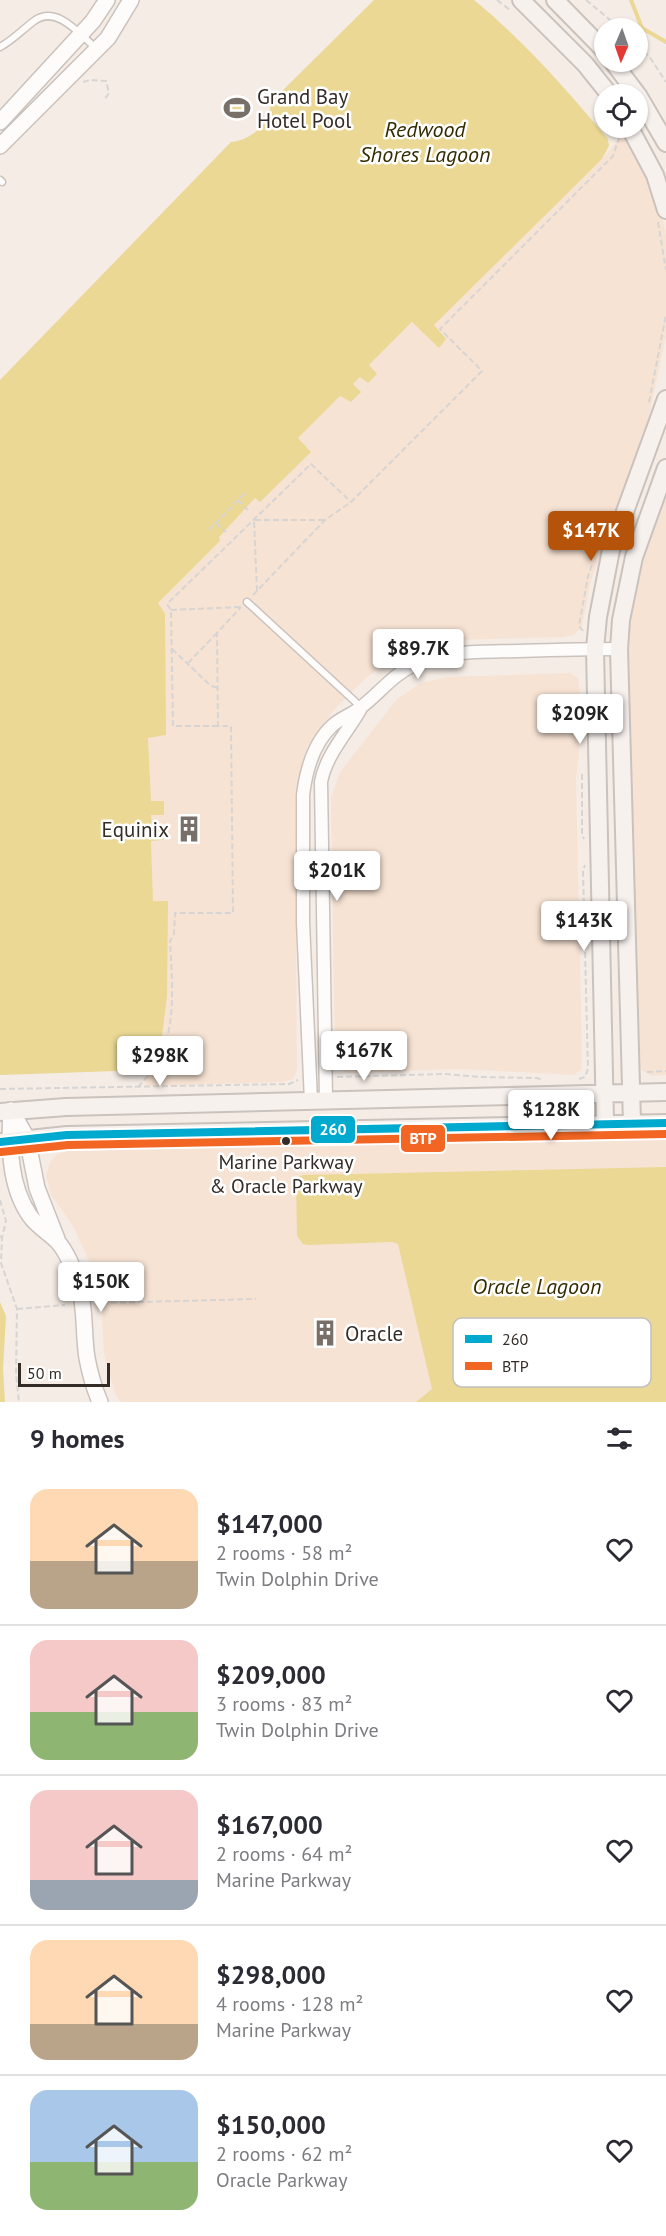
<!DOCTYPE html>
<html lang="en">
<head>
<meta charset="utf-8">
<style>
  body { margin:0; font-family:"PT Sans",sans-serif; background:#f2f2f3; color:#2b2b33; height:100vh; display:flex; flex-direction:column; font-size:22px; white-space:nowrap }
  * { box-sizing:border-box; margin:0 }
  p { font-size:20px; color:#7c7c81 }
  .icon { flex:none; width:33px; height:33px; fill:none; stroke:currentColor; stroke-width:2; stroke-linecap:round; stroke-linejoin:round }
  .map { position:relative; height:1402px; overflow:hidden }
  .side { display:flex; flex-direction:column; background:#fff; flex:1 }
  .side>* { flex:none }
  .needle { width:39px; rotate:182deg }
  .tools { position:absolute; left:594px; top:18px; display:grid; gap:12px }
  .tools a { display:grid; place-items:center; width:54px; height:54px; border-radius:50%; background:#fff; box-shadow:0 2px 4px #0004; font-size:30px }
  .scale { position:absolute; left:18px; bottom:15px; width:92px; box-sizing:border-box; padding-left:6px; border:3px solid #342c26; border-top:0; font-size:16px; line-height:21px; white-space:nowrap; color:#342c26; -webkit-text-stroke:4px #fff; paint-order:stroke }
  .price { position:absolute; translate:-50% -51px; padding:0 14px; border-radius:6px; background:#fff; color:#222; font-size:20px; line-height:39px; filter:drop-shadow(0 2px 3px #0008) }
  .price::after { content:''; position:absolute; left:50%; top:36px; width:18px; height:14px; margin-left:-9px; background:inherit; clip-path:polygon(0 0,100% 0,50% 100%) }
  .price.current { background:#b45309; color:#fff }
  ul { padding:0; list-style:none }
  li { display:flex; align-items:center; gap:18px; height:150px; padding:0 30px }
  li+li { border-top:2px solid #e1e1e2 }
  li span { display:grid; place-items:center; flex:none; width:168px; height:120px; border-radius:18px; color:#555 }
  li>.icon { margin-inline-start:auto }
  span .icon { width:72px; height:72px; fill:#fffc; stroke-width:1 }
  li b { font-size:26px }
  h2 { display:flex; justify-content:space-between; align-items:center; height:72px; padding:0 30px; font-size:26px }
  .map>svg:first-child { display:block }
  .built { fill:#f7e3d4 }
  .water { fill:#ead894 }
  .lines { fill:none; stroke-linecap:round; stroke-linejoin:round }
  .stream { stroke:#ead894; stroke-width:4 }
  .service-casing { stroke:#cac2bc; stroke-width:9 }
  .minor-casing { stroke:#cac2bc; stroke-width:15 }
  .tertiary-casing { stroke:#cac2bc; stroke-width:18 }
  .secondary-casing { stroke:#cac2bc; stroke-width:20 }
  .path { stroke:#d7d5d3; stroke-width:2; stroke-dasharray:6 3; stroke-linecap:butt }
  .service { stroke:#fefcfb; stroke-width:6 }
  .minor { stroke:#fefcfb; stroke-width:12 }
  .tertiary { stroke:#fefcfb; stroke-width:15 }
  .secondary { stroke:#f7f1ee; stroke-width:16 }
  .bus-1-casing { stroke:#fff; stroke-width:12 }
  .bus-2-casing { stroke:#fff; stroke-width:12 }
  .bus-1 { stroke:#00a9ce; stroke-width:8 }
  .bus-2 { stroke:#f26522; stroke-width:8 }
  .bus-dot { fill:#342c26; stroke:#fff; stroke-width:2 }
  .labels { text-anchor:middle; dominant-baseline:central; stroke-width:5; stroke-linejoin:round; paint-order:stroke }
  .bus-label { font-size:20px; fill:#342c26; stroke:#fff }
  .poi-label { font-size:21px; fill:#342c26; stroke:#fff; text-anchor:start }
  .water-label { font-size:22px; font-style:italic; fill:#362c02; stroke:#fff }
  .key { fill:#fff; stroke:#c2c0be; stroke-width:1.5 }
  .key-label { font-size:16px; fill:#342c26 }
  .line-badge { stroke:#fff; stroke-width:2 }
  .badge-label { font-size:16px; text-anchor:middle; font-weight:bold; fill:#fff }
</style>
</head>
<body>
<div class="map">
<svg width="666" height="1402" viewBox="0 0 666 1402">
  <rect width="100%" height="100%" fill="#f5ece5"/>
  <path class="built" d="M626,131L659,202L666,234V336L644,439L591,580L582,626L574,635L564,637L451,640L414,647L389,660L365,679L334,710L307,747L295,793L297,1070L293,1079L283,1082L146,1086L145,1070L162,1036L168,901L153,902L151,841L163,840L151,825V815H164V801H151L149,786L148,738L165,735L158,603L220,541L218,537L255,497L260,501L310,452L298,438L340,396L351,402L360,392L353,384L360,377L368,383V366L413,322L439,347L433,326L602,159Z
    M666,487V1075L652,1076L639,1069L634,1056L636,910L630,862L626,688L632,588Z
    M570,673L578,678L580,694V743L576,779L582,1056L581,1070L574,1075L458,1069L348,1073L339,1070L335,1059L331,798L340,772L397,699L421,683L448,677Z
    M656,1137L666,1139V1402H121L116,1396L104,1354L101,1297L90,1263L73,1226L51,1195L46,1175L50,1162L57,1154L69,1151Z"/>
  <path class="water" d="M374,0H474C524,41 567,90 608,139L609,146L602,159L434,325L446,339L439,348L412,322L369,365L377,374L368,383L360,377L353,384L361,392L351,402L340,396L298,438L311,452L260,502L255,498L219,537L220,541L158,603L165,614L166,735L148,738L151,801H164V815H151L152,825H163V840L151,841L153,901H168L167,996L162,1036L145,1070L0,1075V380L231,142C253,139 269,124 271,102Z
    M242,95L249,102L231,120L224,114Z
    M666,1167V1402H416L432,1389L398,1244L392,1242L309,1245L303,1244L297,1236L296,1182L298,1177L303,1175Z
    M0,1302L6,1316L3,1369L5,1402H0Z"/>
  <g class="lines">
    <path class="stream" d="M631,0L642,28L666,42"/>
    <g class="service-casing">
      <path id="service" d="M0,47C13,40 22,30 34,21C57,4 80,35 97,49
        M0,180L2,182
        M247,602L361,707"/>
    </g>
    <g class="minor-casing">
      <path id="minor" d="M326,1100L321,782C326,755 346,734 360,710
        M311,1101L303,922V795C306,771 314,742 333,725C341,718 352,714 360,708C379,694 392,675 414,665C446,650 483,652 518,651C551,650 585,649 619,649"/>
    </g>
    <g class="tertiary-casing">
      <path id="tertiary" d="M0,122L93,21L107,0
        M0,146L108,38L131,0
        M11,1110C9,1146 9,1186 30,1216C37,1226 49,1233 57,1241C68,1253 74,1271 79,1286C86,1310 83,1334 87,1358C90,1374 94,1388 100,1402
        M11,1110L27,1138L37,1188L57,1239"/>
    </g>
    <g class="secondary-casing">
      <path id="secondary" d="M521,0L585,64L609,94
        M555,0L604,50
        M613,62L637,94
        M638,95L666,143
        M630,128L655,175L666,210
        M0,1112L66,1107L666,1092
        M605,1122L595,649L598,617L611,550L666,399
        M632,1123L619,649L621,620L634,557L666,468
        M0,1142L67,1135L666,1123"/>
    </g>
    <path class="path" d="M497,0L510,10
      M586,0L620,28
      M638,44L651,59L666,82
      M83,82L90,80L106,81L109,93L104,100
      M658,222L666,270
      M649,402L666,315
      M238,500L248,510
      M216,523L226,532
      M209,530L246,492
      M257,591L254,520H324
      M253,595L325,520L351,502L482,371L440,329L613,156L619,138
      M171,610L240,607
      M583,631L579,626L588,576L592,565
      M172,649L211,686L218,688
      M188,663L217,633
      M218,726H173L171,610L167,604L311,464L351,502
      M582,774V835L584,839
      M647,1072L666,1071
      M337,1077L446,1074L482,1077L537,1078L543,1080
      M579,1079L585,1077L588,1069L583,871L585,865
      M138,1087C145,1079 153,1071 158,1062C177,1026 172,980 170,941L174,934L175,913H233L231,726H218L217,633L241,607
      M0,1089L289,1084L298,1080
      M0,1200L6,1221L2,1238
      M0,1236L2,1238L1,1263L17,1309L16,1374L19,1402
      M102,1303L256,1299
      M17,1309L65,1305"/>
    <use href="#service" class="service"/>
    <use href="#minor" class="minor"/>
    <use href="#tertiary" class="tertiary"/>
    <use href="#secondary" class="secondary"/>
    <g class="bus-1-casing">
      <path id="bus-1" d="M0,1142L67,1135L666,1123"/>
    </g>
    <g class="bus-2-casing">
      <path id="bus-2" d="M1,1152L68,1145L666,1134"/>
    </g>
    <use href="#bus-1" class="bus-1"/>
    <use href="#bus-2" class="bus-2"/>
  </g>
  <defs>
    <g id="stadium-bare" transform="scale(2.07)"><path d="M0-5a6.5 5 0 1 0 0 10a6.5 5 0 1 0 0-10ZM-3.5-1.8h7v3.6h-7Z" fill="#786f69" stroke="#fff" stroke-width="2.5" paint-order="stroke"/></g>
    <g id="building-bare" transform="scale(2.07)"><path d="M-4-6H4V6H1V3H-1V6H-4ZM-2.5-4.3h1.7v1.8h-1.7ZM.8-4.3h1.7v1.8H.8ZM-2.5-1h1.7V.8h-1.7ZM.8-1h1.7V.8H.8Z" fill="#786f69" stroke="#fff" stroke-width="2.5" paint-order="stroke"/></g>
  </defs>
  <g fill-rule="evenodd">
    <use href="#stadium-bare" x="237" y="108"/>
    <use href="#building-bare" x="189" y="829"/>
    <use href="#building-bare" x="325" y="1333"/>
  </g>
  <circle class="bus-dot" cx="286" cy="1141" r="5"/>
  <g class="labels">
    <g class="bus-label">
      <text x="286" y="1162">Marine Parkway<tspan x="286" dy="24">&amp; Oracle Parkway</tspan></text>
    </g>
    <g class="poi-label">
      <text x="257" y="96">Grand Bay<tspan x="257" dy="24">Hotel Pool</tspan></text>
      <text x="169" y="829" text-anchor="end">Equinix</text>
      <text x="345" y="1333">Oracle</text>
    </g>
    <g class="water-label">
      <text x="425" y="129">Redwood<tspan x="425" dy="25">Shores Lagoon</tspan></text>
      <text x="537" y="1286">Oracle Lagoon</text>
    </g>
  </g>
  <rect x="453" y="1318" width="198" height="69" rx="9" class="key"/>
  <rect x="465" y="1335" width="27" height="8" fill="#00a9ce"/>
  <rect x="465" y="1362" width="27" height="8" fill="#f26522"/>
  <g class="key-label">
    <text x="502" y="1345">260</text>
    <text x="502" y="1372">BTP</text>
  </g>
  <g class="line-badge">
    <rect x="310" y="1115" width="46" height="29" rx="6" fill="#00a9ce"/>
    <rect x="400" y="1124" width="46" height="29" rx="6" fill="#f26522"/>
  </g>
  <g class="badge-label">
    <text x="333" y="1135">260</text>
    <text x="423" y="1144">BTP</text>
  </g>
</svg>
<div class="tools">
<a><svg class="needle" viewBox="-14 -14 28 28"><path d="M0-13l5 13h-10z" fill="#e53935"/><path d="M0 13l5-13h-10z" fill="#7c7c81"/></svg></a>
<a><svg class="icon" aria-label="locate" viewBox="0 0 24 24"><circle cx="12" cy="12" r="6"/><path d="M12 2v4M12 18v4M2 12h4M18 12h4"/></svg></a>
</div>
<div class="scale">50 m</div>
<b class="price current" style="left:591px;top:562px">$147K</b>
<b class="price" style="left:418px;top:680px">$89.7K</b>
<b class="price" style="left:580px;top:745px">$209K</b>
<b class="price" style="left:337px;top:902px">$201K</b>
<b class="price" style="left:584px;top:952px">$143K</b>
<b class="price" style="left:364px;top:1082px">$167K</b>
<b class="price" style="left:160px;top:1087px">$298K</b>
<b class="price" style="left:551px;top:1141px">$128K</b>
<b class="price" style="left:101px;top:1313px">$150K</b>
</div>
<section class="side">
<h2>9 homes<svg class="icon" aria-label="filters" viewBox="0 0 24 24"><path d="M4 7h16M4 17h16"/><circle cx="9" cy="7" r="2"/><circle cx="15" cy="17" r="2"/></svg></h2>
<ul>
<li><span style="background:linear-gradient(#ffd9b3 60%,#b9a48a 0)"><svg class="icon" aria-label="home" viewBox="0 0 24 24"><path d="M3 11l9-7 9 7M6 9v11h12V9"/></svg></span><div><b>$147,000</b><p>2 rooms · 58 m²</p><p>Twin Dolphin Drive</p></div><svg class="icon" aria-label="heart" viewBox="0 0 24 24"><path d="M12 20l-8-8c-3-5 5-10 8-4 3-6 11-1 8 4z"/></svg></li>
<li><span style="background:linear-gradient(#f6c9c9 60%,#8fb573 0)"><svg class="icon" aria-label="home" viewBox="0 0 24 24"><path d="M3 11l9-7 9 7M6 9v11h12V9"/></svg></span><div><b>$209,000</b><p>3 rooms · 83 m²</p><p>Twin Dolphin Drive</p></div><svg class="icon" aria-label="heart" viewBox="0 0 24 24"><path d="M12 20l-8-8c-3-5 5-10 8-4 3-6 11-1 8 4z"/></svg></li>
<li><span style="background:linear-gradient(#f6c9c9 75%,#9aa5b1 0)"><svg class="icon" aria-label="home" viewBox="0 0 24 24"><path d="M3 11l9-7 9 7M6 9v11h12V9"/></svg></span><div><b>$167,000</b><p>2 rooms · 64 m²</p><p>Marine Parkway</p></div><svg class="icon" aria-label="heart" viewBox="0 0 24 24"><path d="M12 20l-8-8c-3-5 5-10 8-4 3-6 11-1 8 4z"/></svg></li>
<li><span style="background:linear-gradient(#ffd9b3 70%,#b9a48a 0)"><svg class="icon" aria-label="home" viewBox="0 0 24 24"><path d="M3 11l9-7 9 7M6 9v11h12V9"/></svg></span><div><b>$298,000</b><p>4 rooms · 128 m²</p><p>Marine Parkway</p></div><svg class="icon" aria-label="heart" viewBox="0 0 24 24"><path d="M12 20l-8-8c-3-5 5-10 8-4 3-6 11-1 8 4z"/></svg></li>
<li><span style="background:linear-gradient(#a9c7e8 60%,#8fb573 0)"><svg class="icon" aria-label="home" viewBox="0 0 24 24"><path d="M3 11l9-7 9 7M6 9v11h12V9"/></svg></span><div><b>$150,000</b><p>2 rooms · 62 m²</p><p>Oracle Parkway</p></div><svg class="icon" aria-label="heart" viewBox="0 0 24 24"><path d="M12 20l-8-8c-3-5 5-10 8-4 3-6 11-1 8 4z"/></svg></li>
</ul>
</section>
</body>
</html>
